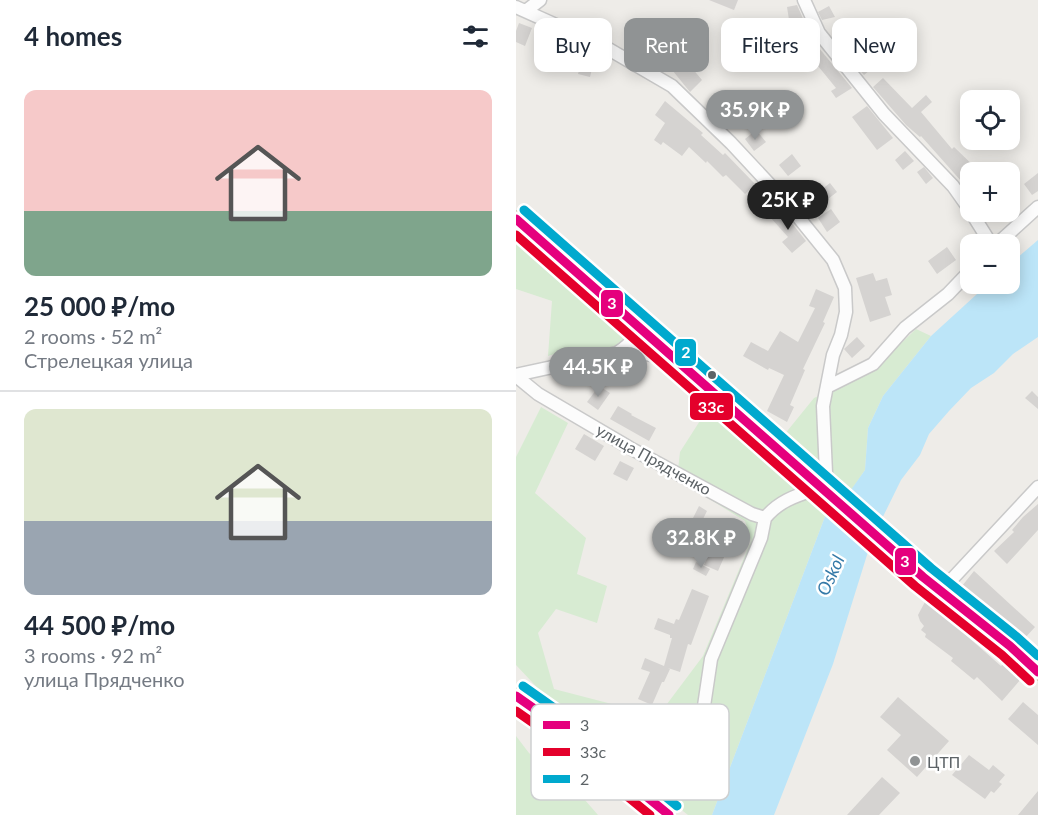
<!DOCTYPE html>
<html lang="en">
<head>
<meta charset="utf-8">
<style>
  body { margin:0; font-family:Lato,sans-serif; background:#f2f2f3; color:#1f2937; height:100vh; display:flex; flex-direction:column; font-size:22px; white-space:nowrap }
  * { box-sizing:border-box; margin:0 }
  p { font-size:20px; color:#747a83 }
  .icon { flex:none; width:33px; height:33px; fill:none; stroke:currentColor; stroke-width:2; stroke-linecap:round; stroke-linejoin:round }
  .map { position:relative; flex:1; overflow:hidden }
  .panel { display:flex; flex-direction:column; background:#fff; width:516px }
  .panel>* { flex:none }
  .top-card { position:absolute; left:18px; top:18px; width:414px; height:54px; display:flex; gap:12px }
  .tools { position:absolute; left:444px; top:90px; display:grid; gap:12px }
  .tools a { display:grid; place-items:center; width:60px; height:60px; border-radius:12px; background:#fff; box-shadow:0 3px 15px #0003; font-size:30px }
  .price { position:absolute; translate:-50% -51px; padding:0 14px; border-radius:21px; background:#909394; color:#fff; font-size:20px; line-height:39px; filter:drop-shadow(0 2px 3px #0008) }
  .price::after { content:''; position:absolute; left:50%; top:36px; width:18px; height:14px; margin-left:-9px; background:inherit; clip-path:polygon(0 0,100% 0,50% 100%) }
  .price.selected { background:#222; color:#fff }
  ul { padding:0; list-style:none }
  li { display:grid; align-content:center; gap:12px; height:318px; padding:0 24px }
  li+li { border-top:2px solid #e0e1e3 }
  li span { display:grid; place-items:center; height:186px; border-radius:12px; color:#555 }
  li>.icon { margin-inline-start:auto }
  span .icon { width:108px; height:108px; fill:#fffc; stroke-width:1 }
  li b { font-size:26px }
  h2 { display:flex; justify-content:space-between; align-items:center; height:72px; padding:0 24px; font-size:26px }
  .tag { padding:0 21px; border-radius:12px; background:#fff; box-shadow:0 3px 15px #0003; font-size:21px; line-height:54px }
  .tag.selected { background:#909394; color:#fff }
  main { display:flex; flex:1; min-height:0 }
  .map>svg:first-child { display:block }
  .green { fill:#d7ebd2 }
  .water { fill:#bce5f8 }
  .building { fill:#d5d3d1 }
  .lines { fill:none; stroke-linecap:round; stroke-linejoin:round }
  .minor-casing { stroke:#c9c9c9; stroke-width:15 }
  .major-casing { stroke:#d8cab4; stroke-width:18 }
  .minor { stroke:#fcfcfc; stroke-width:12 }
  .major { stroke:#f3f0e9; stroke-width:15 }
  .major-bridge-casing { stroke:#d8cab4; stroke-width:18; stroke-linecap:butt }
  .major-bridge { stroke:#f3f0e9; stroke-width:15 }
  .bus-1-casing { stroke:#fff; stroke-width:14 }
  .bus-2-casing { stroke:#fff; stroke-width:14 }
  .bus-3-casing { stroke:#fff; stroke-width:14 }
  .bus-1 { stroke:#e5007d; stroke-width:9 }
  .bus-2 { stroke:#e4002b; stroke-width:9 }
  .bus-3 { stroke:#00a9ce; stroke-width:9 }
  .bus-dot { fill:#5d6367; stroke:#fff; stroke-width:2 }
  .poi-dot { fill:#909394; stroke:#fff; stroke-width:2 }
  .labels { text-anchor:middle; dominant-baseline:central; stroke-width:5; stroke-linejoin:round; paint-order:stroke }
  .street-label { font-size:16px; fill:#5d6367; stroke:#fff }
  .poi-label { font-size:16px; fill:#5d6367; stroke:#fff; text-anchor:start }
  .water-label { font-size:18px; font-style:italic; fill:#357aa8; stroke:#fff }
  .key { fill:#fff; stroke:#ced0d1; stroke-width:1.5 }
  .key-label { font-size:16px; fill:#5d6367 }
  .line-badge { stroke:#fff; stroke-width:2 }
  .badge-label { font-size:16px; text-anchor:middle; font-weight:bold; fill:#fff }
</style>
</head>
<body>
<main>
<section class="panel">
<h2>4 homes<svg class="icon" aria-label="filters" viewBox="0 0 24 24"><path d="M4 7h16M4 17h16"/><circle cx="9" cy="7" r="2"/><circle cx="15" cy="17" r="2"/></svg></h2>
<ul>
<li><span style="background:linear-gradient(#f6c9c9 65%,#7fa58c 0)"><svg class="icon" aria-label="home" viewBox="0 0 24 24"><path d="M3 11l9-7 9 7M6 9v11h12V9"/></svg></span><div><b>25 000 ₽/mo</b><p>2 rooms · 52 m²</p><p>Стрелецкая улица</p></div></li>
<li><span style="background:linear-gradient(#dfe7d0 60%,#9aa5b1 0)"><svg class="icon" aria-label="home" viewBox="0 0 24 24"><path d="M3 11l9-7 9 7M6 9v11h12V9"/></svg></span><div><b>44 500 ₽/mo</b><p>3 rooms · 92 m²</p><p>улица Прядченко</p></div></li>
</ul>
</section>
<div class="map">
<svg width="522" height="815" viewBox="0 0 522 815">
  <rect width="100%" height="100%" fill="#eeece8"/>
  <path class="green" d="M0,231L107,323L112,330L113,336L96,348L45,357V352L32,356L36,301L0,289Z
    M400,329L415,336L367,396L352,428L349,470L332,495L268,435L298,398L355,372Z
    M25,407L52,423L19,493L70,538L61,574L91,586L81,623L40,609L22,633L38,689L142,716L187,656L235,541L229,521L161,479L164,452L187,416L204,421L310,514L196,815H172L91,751L31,698L0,665V457Z
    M0,736L13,753L62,792L82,815H0Z"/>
  <path class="water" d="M522,240V337L497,354L478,373L455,388L433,411L413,434L404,455L385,480L356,539L317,664L258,815H196L310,514L332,494L349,470L352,428L367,396L415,336L472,284H494V264Z"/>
  <path class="building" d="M193,0H222L218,10Z
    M281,5L289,23L274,26L271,7Z
    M313,6L319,17L306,20L302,12Z
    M3,23L16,28L9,46L0,42V31Z
    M293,36L336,88L320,98L315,91L320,88L302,66L282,46Z
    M41,37L55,43L49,56L36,50Z
    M160,49L186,80L174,92L148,60Z
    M69,50L80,53L74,77L62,74Z
    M350,53L360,65L348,75L337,63Z
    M367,78L396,108L410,95L416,102L405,112L436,149L438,147L464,172H454V191L405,136L404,137L390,125L357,87Z
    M149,101L187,133L185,135L207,155L209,153L239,184L229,194L210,175L207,177L191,161L190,163L173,147L166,156L147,142L145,145L138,140L149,123L139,115Z
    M351,106L377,138L361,150L336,117Z
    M240,130L250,142L238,151L229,139Z
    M389,151L398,161L387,170L379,160Z
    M276,154L285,166L272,176L263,165Z
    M408,167L417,178L410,184L401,172Z
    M522,173V191L516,195L508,184Z
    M314,183L321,192L312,199L305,190Z
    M264,208L290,241L276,253L266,242L272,237L254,217Z
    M315,209L324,222L311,232L302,218Z
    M431,247L440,260L421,274L412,261Z
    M357,273L360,281L371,278L376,295L369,297L375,315L354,322L340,278Z
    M300,289L318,297L307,322L309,323L287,369L289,370L274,405L278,407L271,422L251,411L268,375L253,368L252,370L227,356L235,342L252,351L264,331L282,342L299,308L293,306Z
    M341,337L349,346L336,358L328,349Z
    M83,386L94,393L82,410L71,402Z
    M516,391L522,397V409L509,398Z
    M102,406L116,414L115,415L140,428L133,441L94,419Z
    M68,434L88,446L79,461L59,449Z
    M104,461L118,468L111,481L97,474Z
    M522,504V530L491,564L478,551L498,532L496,530L507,517Z
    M183,506L191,511L185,523L177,518Z
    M204,522L220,530L202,571L188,565L196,547L193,546Z
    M180,562L194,569L190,576L177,569Z
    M458,571L519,627L508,639L446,586Z
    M176,589L193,596L175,645L172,644L164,672L152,668L154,669L148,682H146L136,705L122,699L134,672L125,669L129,658L148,666L156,638H154V635L138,629L142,618L158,624L160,619L163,620Z
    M410,600L485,666L488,663L505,679L486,701L461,677L458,680L435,661L437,658L409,637L410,634L405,630L408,626L404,621L402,615Z
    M382,697L433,741L401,777L371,750L385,735L364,717Z
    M507,702L522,715V745L492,719Z
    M453,755L473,770L477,765L489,775L483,782L486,784L478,793L475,791L469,799L436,775Z
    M366,777L384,793L363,815H331Z
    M522,791V815H502Z"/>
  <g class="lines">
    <g class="minor-casing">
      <path id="minor" d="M288,0L303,33L368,114L437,186L454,210
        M0,7L89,47L156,86L215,143L270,202L317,260L329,288L330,312L325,335L317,355L307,406L310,473L300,489C279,496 263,501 249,518
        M11,10L24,0
        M455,212L475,244
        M481,244L522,207
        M101,353C118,342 122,336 112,317
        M0,375L101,353H123L143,356L159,362
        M0,376L22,394L114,448L236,514L249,518
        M311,387L357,364L389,328L432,294L454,271
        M425,591L522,487
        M142,815L161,794L188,706L195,659L245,538L249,518"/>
    </g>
    <g class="major-casing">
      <path id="major" d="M0,219L245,434
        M407,577L494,646L522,672
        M0,696L57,736L118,788"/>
    </g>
    <use href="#minor" class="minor"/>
    <use href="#major" class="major"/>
    <g class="major-bridge-casing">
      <path id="major-bridge" d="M245,434L407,577
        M118,788L153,815"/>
    </g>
    <use href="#major-bridge" class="major-bridge"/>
    <g class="bus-1-casing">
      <path id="bus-1" d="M0,219L407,577L494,646L522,672
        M0,696L57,736L153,815"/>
    </g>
    <g class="bus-2-casing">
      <path id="bus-2" d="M0,235L399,586L486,655L514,681
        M0,711L50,746L134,815"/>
    </g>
    <g class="bus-3-casing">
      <path id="bus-3" d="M8,210L415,568L501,637L522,656
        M7,686L65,727L161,806"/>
    </g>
    <use href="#bus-1" class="bus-1"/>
    <use href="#bus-2" class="bus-2"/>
    <use href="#bus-3" class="bus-3"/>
  </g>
  <circle class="bus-dot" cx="196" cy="375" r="5"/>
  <circle class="poi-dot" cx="399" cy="761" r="6"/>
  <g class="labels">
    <g class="street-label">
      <text transform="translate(138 459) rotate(29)">улица Прядченко</text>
    </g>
    <g class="poi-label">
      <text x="411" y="761">ЦТП</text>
    </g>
    <g class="water-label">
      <text transform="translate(314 575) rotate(-66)">Oskol</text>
    </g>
  </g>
  <rect x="15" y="704" width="198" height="96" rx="9" class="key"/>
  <rect x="27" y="721" width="27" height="8" fill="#e5007d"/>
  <rect x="27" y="748" width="27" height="8" fill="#e4002b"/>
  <rect x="27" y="775" width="27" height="8" fill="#00a9ce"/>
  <g class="key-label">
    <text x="64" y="731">3</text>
    <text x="64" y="758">33с</text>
    <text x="64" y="785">2</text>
  </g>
  <g class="line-badge">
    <rect x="84" y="289" width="24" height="29" rx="6" fill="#e5007d"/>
    <rect x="158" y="338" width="23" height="29" rx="6" fill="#00a9ce"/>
    <rect x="173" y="392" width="45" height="29" rx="6" fill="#e4002b"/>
    <rect x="378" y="547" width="23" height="29" rx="6" fill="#e5007d"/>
  </g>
  <g class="badge-label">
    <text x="96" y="309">3</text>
    <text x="170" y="358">2</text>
    <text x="195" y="413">33с</text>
    <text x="389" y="567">3</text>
  </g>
</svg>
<div class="tools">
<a><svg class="icon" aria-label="locate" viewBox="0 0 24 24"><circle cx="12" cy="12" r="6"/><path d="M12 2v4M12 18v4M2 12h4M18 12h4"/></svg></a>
<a>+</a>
<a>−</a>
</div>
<b class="price" style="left:239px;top:141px">35.9K ₽</b>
<b class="price selected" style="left:272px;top:231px">25K ₽</b>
<b class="price" style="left:82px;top:398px">44.5K ₽</b>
<b class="price" style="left:185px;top:569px">32.8K ₽</b>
<div class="top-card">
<a class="tag">Buy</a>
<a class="tag selected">Rent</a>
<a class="tag">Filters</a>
<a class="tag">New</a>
</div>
</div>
</main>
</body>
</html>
